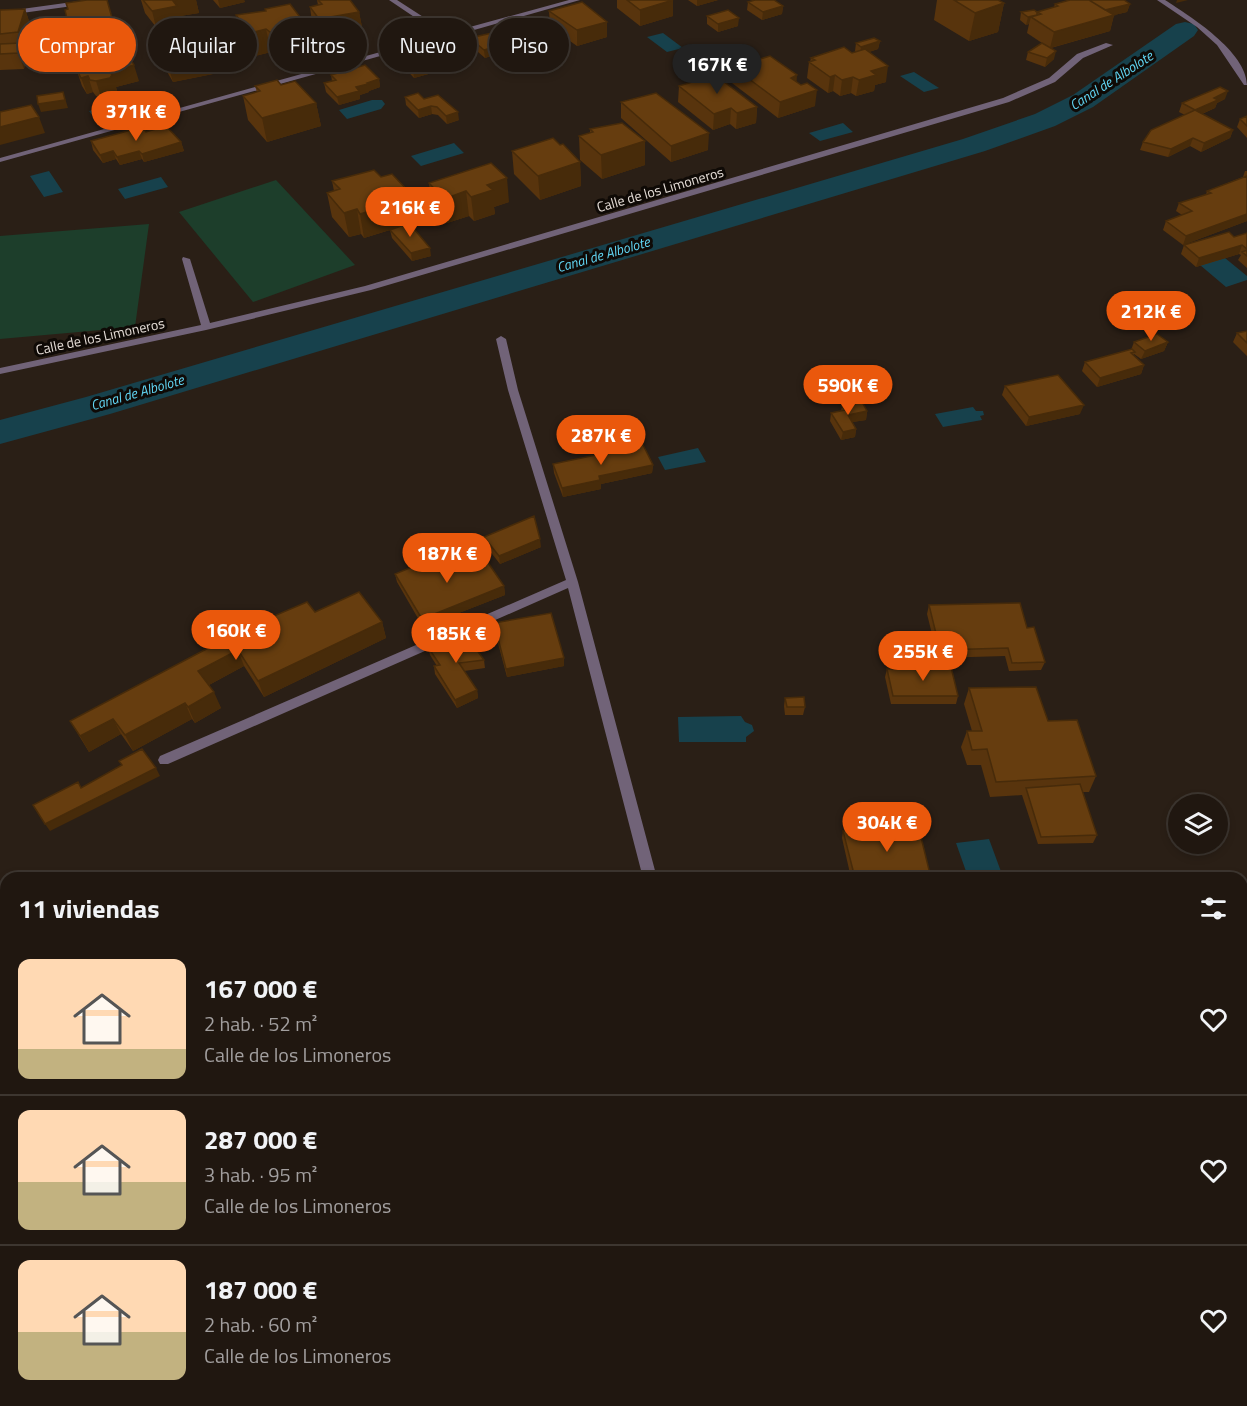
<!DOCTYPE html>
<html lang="es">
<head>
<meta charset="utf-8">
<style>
  body { margin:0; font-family:"Titillium Web",sans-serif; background:#2d241e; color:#f1f3f6; height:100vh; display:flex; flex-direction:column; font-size:22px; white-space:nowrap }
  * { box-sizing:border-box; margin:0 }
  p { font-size:20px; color:#a29f9f }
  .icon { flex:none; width:33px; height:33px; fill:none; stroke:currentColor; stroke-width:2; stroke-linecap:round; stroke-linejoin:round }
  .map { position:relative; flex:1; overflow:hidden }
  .sheet { position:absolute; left:0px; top:872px; width:1248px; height:536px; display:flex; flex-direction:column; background:#201710; border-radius:18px 18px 0 0; box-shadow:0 3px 9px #0003,0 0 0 2px #3d3630 }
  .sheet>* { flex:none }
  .guide { position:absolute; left:18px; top:18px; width:600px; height:54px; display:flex; gap:12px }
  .fabs { position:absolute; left:1168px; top:794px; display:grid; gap:12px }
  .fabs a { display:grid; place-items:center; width:60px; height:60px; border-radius:50%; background:#201710; box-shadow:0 3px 9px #0003,0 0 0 2px #3d3630; font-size:30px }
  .price { position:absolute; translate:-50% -51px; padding:0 14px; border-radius:21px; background:#ea580c; color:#fff; font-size:20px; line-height:39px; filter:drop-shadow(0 2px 3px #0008) }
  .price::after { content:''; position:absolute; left:50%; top:36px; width:18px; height:14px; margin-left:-9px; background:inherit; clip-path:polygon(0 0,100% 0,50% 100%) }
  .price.selected { background:#222; color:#fff }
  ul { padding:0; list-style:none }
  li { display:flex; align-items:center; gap:18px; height:150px; padding:0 18px }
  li+li { border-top:2px solid #3d3630 }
  li span { display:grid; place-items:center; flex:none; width:168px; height:120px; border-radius:12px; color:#555 }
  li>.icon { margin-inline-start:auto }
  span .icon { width:72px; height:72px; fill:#fffc; stroke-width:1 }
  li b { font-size:26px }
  h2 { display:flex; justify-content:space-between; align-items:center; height:72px; padding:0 18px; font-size:26px }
  .chip { padding:0 21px; border-radius:27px; background:#201710; box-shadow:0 3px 9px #0003,0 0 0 2px #3d3630; font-size:21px; line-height:54px }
  .chip.selected { background:#ea580c; color:#fff }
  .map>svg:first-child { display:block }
  .green { fill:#1d3e2b }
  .water { fill:#17414c }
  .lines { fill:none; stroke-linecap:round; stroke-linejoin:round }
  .canal { fill:#17414c; fill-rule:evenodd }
  .service { fill:#716378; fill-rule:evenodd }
  .minor { fill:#716378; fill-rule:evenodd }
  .tertiary { fill:#716378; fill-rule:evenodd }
  .wall { fill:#58340d }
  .shaded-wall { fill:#472b0a }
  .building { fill:#663d0f; stroke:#472b0a; stroke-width:1.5 }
  .labels { text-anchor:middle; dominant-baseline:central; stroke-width:6; stroke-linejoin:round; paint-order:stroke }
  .far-water-label { font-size:14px; font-style:italic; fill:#61d5f3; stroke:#0f0a06 }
  .far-street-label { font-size:14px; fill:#e4dcd6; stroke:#0f0a06 }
</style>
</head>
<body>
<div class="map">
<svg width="1247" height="1406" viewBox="0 0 1247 1406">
  <rect width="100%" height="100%" fill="#2a1f16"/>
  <path class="green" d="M276,180L355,265L253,302L179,212Z
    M149,224L135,327L0,339V236Z"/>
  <path class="water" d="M663,33L683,48L667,52L647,37Z
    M914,72L939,88L924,92L900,76Z
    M372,100H382L385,104L381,109L347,119L339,110Z
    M125,102L133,104L131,110L96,120L89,111Z
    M843,123L853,132L820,141L809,133Z
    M454,143L464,153L421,166L411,156Z
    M49,171L63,192L44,197L30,176Z
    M161,177L168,187L125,199L118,189Z
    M1225,258L1247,276V280L1226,287L1200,265Z
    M973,407L976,411H983L984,415L980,416L982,420L943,427L935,414Z
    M698,448L706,462L665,470L658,457Z
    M741,716L745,722L752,725L754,731L746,737V742H679L678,717Z
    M989,839L1003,877H968L956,843Z"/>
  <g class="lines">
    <path class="canal" d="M1185,22L1194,24L1198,30L1194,36L1093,107L1055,126L985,151L110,414L0,444V420L86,397L963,139L1035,114L1073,95L1176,24Z"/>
    <path class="service" d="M1242,1120L1247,1122V1136L1242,1134Z"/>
    <path class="minor" d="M87,0H105L102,2L0,16V12Z
      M389,0H397L448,33L569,0H580L432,42L428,40L429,38L441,35Z
      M1157,0H1165C1190,16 1247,52 1247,85H1244L1217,45L1197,27Z
      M1106,43L1113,45L1083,58L1055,82L1009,102L371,290L206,330L0,374V368L201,325L182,259L183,257L190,259L210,323L365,286L1003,98L1049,78L1077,54Z
      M409,44L416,46L0,162V158Z
      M501,336L506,339L518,390L578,582L657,878H643L568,588L168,764H160L158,760L160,756L566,580L508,390L496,339Z"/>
    <path class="tertiary" d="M0,1340H6V1356H0Z
      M1242,1342H1247V1358H1242Z"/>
  </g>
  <path class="wall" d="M141,0H196L199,13L180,16L181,21L156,27L145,13Z
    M213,0H244L245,2L220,8Z
    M317,0H350L359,12L362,27L322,34L312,22L310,7L318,5Z
    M617,0H673V16L640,26L617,8Z
    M688,0H718L697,6Z
    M937,0H998L1004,3L998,32L969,41L934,20Z
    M748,2L783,6L782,14L762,20L747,10Z
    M1055,4H1130L1127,12L1114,15L1110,31L1051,48L1054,59L1045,67L1026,60L1028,52L1042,43L1027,33L1029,24L1026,25L1020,20L1021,12H1037L1054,7Z
    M25,9L30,24L24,48H23L26,59L24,69L0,70V10Z
    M265,9L307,44L291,48L292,52L275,55L271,52L255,56L241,38L236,15L265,11Z
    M549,11L607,22V37L577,46L550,27Z
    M707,16L738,26L718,32L707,24Z
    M511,35V42L534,57L516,62L514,60L500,64L491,56L485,58L471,46L470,38Z
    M165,39L238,69L173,82L166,70L160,47L167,46Z
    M880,41L878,49L869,52L886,82L875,85L874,91L856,96L851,93L840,96L833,91L828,93L807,78L809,62H810L811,58L852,53L856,52L855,51L856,43Z
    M399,48L459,49L461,65L414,78L401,64Z
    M96,54L139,81L116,87L117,91L115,94L101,97L96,96L93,92L87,94L82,86L72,56Z
    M733,67L797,82L815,106L778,118L732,83Z
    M331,75L379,79L380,87L369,91V92L360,95V99L339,105L326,92L324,83L332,81Z
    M281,85L316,103L321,126L267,142L248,120L243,96L257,92L255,86Z
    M679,86L757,107L756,123L736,129L730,124L713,130L678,102Z
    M405,97L424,99L459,120L447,124L438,115L432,114L419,118L406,105Z
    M1225,99L1217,103L1215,108L1202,114L1233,130L1230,138L1201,152L1190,146L1168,157L1140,150L1143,142L1185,115L1179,112L1182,103Z
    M621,102L708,150L671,162L621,118Z
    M1247,116V138L1237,127L1240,119Z
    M590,129L645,141V165L602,179L580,160L579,136L590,133Z
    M146,132L181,142L184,151L144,162L142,159L120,165L116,159L103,163L93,150L91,141Z
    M512,151L580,162L581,186L540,200L514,174Z
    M1245,171H1247V221L1183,245L1163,230L1166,221L1182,215L1176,211L1179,203L1206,195L1207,191L1243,177Z
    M381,177L410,193L414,217L406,220V224L431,256L412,261L392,238L390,230L364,238L361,234L349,237L332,217L327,193L334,191L332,181Z
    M429,183L509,202L494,207L495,214L474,221L469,216L447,223L432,207Z
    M1247,233V268L1238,260L1241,255L1239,254L1196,267L1181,254L1184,245L1234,237Z
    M1247,331V356L1233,342L1237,333Z
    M1134,342H1168L1164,351L1141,359L1134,354L1133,356L1144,365L1141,374L1097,387L1082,371L1085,362L1131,350Z
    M1005,386L1080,414L1026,426L1002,395Z
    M842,406L867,411L866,420L852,422L856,429L855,437L841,440L830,421L831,413L841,411Z
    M553,464L653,465L652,473L601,484V489L563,497L554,473Z
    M484,537L541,547L500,564L485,545Z
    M449,567L504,586L505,595L423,627L397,582L395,574Z
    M929,605L1027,628L1045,662L1041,670L1009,671L1005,656L938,658L927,614Z
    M315,612L382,622L386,638L264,697L244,666L209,685L221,708L195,723L192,719L133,751L121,734L89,752L70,721Z
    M494,623L564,658V666L507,677L495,632Z
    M428,647L484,660L485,668L464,671L477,690L478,698L457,708L435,674L434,666H437L430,655Z
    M887,669L958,696L956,704H891L885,677Z
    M969,688L1048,721L1096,776L1089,792H1082L1097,835L1093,843L1038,844L1022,795L990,797L981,765H967L961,747L967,731H972L964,704Z
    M785,698L805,707L803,715H785L784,706Z
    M843,831L931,878H851L842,838Z
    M1242,953L1247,956V1049H1242Z"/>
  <path class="shaded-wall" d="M107,0L119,41L75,48L70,32Z
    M177,0H196L199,13L180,16L181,21L156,27L152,11L173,1Z
    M218,0H244L245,2L220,8Z
    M673,0V16L640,26V10Z
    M697,0H718L697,6Z
    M1177,0H1188L1176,3Z
    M1004,3L998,32L969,41L975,13Z
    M1130,4L1127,12L1098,19L1100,11Z
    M783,6L782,14L762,20L763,12Z
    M25,9L30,24L24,48L18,32Z
    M359,12L362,27L322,34L319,19Z
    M1037,15L1035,20L1031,17L1029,24L1026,25L1028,17Z
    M1114,15L1110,31L1050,48L1054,32Z
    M739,18L738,26L718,32V24Z
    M303,21L307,44L291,48L292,52L275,55L270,32L284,26Z
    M607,22V37L577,46V30Z
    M266,29L271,52L255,56L250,33Z
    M511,35V43L505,36Z
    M880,41L878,49L860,55L861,47Z
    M21,43L26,59L24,69L18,53Z
    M232,46L238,69L173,82L166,59Z
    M491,48V56L485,58L484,50Z
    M533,48L534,57L516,62V54Z
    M459,49L461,65L414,78L412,62Z
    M514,51V60L500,64L499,56Z
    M1056,51L1054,59L1045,67L1047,58Z
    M81,63L86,77L88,76L93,92L87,94L76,64Z
    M134,65L139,81L116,87L117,91L115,94L101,97L96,81L110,72Z
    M888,66L886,82L875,85L874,91L856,96L859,80L871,71Z
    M797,75L796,91L791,78Z
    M835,75L833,91L828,93L830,77Z
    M853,77L851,93L840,96L842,80Z
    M379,79L380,87L369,91V92L360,95V99L339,105L337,97L356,87Z
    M817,90L815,106L778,118L780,102Z
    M1228,91L1225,99L1217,103L1215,108L1192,118L1195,110L1214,98Z
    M63,92L68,108L41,112L38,104Z
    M316,103L321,126L267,142L262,118Z
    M431,106L432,114L419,118L418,110Z
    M757,107L756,123L736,129L737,113Z
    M731,108L730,124L713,130L714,114Z
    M458,112L459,120L447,124L446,116Z
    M39,117L45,133L0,145V127Z
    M1233,130L1230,138L1201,152L1204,143Z
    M709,133L708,150L671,162V146Z
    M1193,138L1190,146L1168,157L1171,149Z
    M645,141V165L602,179L601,155Z
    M181,142L184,151L144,162L142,154Z
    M113,151L116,159L103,163L100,155Z
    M139,151L142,159L120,165L117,157Z
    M580,162L581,186L540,200L538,176Z
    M507,178L509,202L494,207L495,214L474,221L471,197L487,185Z
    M466,191L469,216L447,223L444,199Z
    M410,193L414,217L406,220V225L364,238L360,214L399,197Z
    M357,209L361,234L349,237L344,213Z
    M1247,214V221L1183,245L1186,236Z
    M1242,245L1239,254L1196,267L1199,258Z
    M430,248L431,256L412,261L411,253Z
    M1168,342L1164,351L1141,359L1145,351Z
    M1144,365L1141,374L1097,387L1100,378Z
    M1084,405L1080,414L1026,426L1029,417Z
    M867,411L866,420L846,423L848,415Z
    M856,429L855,437L841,440L843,432Z
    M653,465L652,473L601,484V489L563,497L562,488L599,476Z
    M540,539L541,547L500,564L499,556Z
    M504,586L505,595L423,627L422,619Z
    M382,622L386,638L264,697L258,681Z
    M238,650L244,666L205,687L198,671Z
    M564,658V666L507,677L506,669Z
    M477,690L478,698L457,708L455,700Z
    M214,692L221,708L195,723L188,707Z
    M185,703L192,719L133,751L125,735Z
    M113,719L121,734L89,752L80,736Z
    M156,768L160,776L50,831L45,824Z"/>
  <path class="building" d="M87,0H107L114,25L70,32L65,10L68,9L66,3Z
    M143,0H177L173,1L177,6L152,11Z
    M318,0H350L359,12L319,19L310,7L322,4Z
    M627,0H673L640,10Z
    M755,0H774L783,6L763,12L748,2Z
    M954,0H998L1004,3L975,13Z
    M1070,0H1089L1114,15L1054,32L1031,17L1041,14L1037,12L1058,6L1055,4Z
    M1089,0H1124L1130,4L1105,10Z
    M582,2L607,22L577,30L549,11Z
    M290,4L303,21L284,26L287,29L270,32L266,29L250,33L236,15L266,11L265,9Z
    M25,9L18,32L0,34V10Z
    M728,10L739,18L718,24L707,16Z
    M1034,10L1037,12V15L1028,17L1021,12Z
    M221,29L232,46L166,59L160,47L170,45L165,39Z
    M505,30L511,35L505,36L511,42L521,39L533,48L516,54L514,51L499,56L491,48L484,50L470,38Z
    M445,36L459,49L412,62L399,48Z
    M874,38L880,41L861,47L856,43Z
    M21,43L18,53L0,54V44Z
    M1042,43L1056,51L1047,58L1028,52Z
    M124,47L134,65L110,72L112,75L110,78L96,81L90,80L88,76L81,78L77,70L85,68L81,63L76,64L72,56L94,51L96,54Z
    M844,47L852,53L865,49L888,66L871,71L876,75L859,80L853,77L842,80L835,75L830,77L809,62L815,60L811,58Z
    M770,56L797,75L791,78L801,85L807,83L817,90L780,102L733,67Z
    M365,65L379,79L367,83L368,84L356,87L359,91L337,97L324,83L336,80L331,75Z
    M715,75L757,107L737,113L731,108L714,114L679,86Z
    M277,80L281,85L295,81L316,103L262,118L243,96L260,91L255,86Z
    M1220,87L1228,91L1214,98L1218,100L1195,110L1182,103Z
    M63,92L65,100L38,104L37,96Z
    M418,93L424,99L438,95L458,112L446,116L437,107L431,106L418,110L405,97Z
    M656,93L709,133L671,146L621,102Z
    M31,105L39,117L0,127V112Z
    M1195,110L1233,130L1204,143L1193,138L1171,149L1143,142L1151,130Z
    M1247,116V126L1240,119Z
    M622,123L645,141L601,155L579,136L593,132L590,129Z
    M166,126L181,142L142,154L139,151L117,157L113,151L100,155L91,141L142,127L146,132Z
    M553,138L560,145L563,144L580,162L538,176L512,151Z
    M491,163L507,178L487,185L493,190L471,197L466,191L444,199L429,183Z
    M374,170L381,177L392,174L410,193L399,197L403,201L360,214L357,209L344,213L327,193L340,189L332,181Z
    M1247,176V214L1186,236L1166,221L1192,211L1179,203L1211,193L1207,191Z
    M409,223L430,248L411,253L390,230Z
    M1229,232L1234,237L1247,233V249L1242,245L1199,258L1184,245Z
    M1247,250V256L1242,252Z
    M1247,331V343L1237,333Z
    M1157,334L1168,342L1145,351L1134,342Z
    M1132,349L1135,352L1131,353L1144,365L1100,378L1085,362Z
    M1058,375L1084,405L1029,417L1005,386Z
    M862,402L867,411L848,415L856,429L843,432L831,413L845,410L842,406Z
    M643,445L653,465L599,476L600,480L562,488L553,464Z
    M534,516L540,539L499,556L484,537Z
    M482,554L504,586L422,619L395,574L441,555L449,567Z
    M359,592L382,622L258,681L238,650L198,671L214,692L188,707L185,703L125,735L113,719L80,736L70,721L248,627L307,602L315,612Z
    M1020,603L1027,628L1034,627L1045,662L1012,663L1008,648L940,650L929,605Z
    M551,613L564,658L506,669L494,623Z
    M464,632L484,660L459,663L477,690L455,700L434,666L440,665L428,647Z
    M951,667L958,696H893L887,669Z
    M1036,687L1048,721L1077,720L1096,776L996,782L987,749L972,750L967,731H982L969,688Z
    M804,697L805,707H787L785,698Z
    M142,749L156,768L45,824L33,805L78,782L81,788L122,765L119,761Z
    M1080,784L1097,835L1041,837L1026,788Z
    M918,825L931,878H855L843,831Z
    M1242,953H1246L1247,956V1042H1242Z"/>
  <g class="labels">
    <g class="far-water-label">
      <text transform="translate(1111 80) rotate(-33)">Canal de Albolote</text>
      <text transform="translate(603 254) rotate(-16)">Canal de Albolote</text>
      <text transform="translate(137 392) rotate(-16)">Canal de Albolote</text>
    </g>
    <g class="far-street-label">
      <text transform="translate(660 189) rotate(-16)">Calle de los Limoneros</text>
      <text transform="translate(100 336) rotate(-12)">Calle de los Limoneros</text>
    </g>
  </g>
</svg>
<div class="fabs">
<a><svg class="icon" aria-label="layers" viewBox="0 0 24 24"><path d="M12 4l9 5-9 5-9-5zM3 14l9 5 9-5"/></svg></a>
</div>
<b class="price selected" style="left:717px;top:95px">167K €</b>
<b class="price" style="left:136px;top:142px">371K €</b>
<b class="price" style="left:410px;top:238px">216K €</b>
<b class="price" style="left:1151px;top:342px">212K €</b>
<b class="price" style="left:848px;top:416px">590K €</b>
<b class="price" style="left:601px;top:466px">287K €</b>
<b class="price" style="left:447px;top:584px">187K €</b>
<b class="price" style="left:236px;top:661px">160K €</b>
<b class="price" style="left:456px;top:664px">185K €</b>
<b class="price" style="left:923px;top:682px">255K €</b>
<b class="price" style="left:887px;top:853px">304K €</b>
<div class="guide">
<a class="chip selected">Comprar</a>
<a class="chip">Alquilar</a>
<a class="chip">Filtros</a>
<a class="chip">Nuevo</a>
<a class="chip">Piso</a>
</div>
<section class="sheet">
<h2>11 viviendas<svg class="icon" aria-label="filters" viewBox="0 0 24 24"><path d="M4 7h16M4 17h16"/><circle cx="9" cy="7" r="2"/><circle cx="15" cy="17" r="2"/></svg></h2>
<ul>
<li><span style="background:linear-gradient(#ffd9b3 75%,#c2b280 0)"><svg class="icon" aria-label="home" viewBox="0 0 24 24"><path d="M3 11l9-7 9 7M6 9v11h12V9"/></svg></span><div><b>167 000 €</b><p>2 hab. · 52 m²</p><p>Calle de los Limoneros</p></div><svg class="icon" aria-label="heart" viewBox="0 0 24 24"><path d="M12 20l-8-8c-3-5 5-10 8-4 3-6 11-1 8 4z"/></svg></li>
<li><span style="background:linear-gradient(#ffd9b3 60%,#c2b280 0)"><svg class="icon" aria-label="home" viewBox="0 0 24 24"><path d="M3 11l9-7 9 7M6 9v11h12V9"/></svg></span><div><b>287 000 €</b><p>3 hab. · 95 m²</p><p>Calle de los Limoneros</p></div><svg class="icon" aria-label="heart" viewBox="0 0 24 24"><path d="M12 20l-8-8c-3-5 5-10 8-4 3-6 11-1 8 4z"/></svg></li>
<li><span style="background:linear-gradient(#ffd9b3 60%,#c2b280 0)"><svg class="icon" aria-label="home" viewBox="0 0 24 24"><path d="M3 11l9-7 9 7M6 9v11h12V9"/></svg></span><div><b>187 000 €</b><p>2 hab. · 60 m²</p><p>Calle de los Limoneros</p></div><svg class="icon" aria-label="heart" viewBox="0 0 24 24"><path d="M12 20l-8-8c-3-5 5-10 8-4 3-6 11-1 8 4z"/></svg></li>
</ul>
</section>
</div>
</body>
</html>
